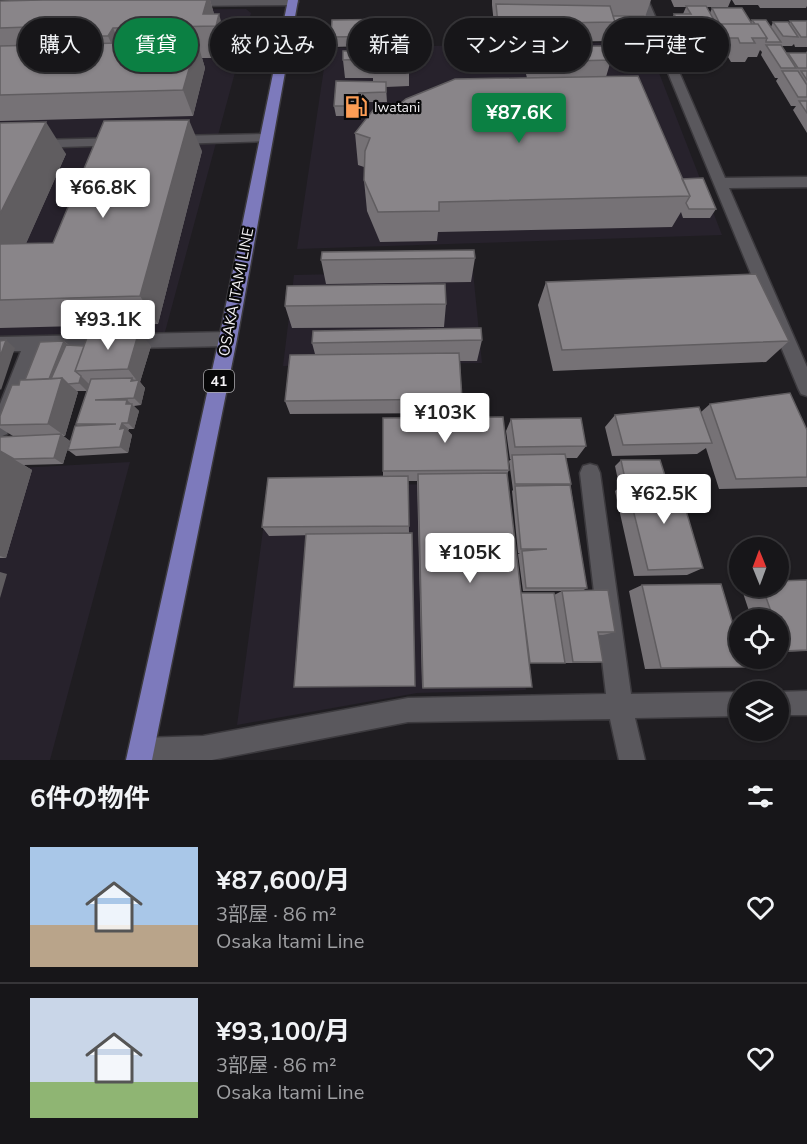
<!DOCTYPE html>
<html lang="ja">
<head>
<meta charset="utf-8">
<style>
  body { margin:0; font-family:"Nunito Sans","Noto Sans JP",sans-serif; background:#201f22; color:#f1f3f6; height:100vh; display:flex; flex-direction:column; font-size:22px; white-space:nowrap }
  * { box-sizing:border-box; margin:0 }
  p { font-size:20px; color:#9e9fa2 }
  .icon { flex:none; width:33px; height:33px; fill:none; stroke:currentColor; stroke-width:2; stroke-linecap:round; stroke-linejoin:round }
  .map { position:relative; height:760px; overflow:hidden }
  .panel { display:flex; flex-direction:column; background:#171619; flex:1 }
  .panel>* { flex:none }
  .hud { position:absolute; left:18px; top:18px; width:771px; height:54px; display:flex; gap:12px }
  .needle { width:39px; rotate:359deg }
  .fabs { position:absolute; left:729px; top:537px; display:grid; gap:12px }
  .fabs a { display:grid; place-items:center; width:60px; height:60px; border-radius:50%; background:#171619; box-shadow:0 2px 4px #0004,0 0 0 2px #363538; font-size:30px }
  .price { position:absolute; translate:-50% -51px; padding:0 14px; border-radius:6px; background:#fff; color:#222; font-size:20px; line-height:39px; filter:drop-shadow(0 2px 3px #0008) }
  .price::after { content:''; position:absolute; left:50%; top:36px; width:18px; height:14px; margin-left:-9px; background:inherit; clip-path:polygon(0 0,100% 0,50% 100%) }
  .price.selected { background:#0b8043; color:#fff }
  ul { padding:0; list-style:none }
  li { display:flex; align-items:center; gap:18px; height:150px; padding:0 30px }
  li+li { border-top:2px solid #363538 }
  li span { display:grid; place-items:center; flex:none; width:168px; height:120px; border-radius:0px; color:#555 }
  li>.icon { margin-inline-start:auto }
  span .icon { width:72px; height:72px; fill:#fffc; stroke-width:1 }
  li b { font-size:26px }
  h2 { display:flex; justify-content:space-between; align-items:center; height:72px; padding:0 30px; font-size:26px }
  .pill { padding:0 21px; border-radius:27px; background:#171619; box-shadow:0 2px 4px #0004,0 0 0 2px #363538; font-size:21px; line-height:54px }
  .pill.selected { background:#0b8043; color:#fff }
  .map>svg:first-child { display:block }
  .built { fill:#27222c }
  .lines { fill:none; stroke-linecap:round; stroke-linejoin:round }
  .minor-casing { stroke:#3c3a3e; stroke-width:3 }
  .major-casing { stroke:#3c3a3e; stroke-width:3 }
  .minor { fill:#5a585d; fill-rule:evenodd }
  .major { fill:#7d7abc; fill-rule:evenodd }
  .wall { fill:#767276 }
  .shaded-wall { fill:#605d60 }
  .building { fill:#898589; stroke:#605d60; stroke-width:1.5 }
  .labels { text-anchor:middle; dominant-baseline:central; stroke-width:4.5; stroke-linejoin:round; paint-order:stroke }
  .far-poi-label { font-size:14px; fill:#f3f1f4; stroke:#080809; text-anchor:start }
  .shield { fill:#080809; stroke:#acabae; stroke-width:1.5 }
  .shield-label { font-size:14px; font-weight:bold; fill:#f3f1f4 }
  .street-label { font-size:15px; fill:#f3f1f4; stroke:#080809 }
</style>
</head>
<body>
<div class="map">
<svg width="807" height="760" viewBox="0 0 807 760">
  <rect width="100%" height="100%" fill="#1f1d21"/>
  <path class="built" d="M246,9L251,13L165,332L0,336V10Z
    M647,42L722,235L297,249L327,48Z
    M473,271L482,363L283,366L294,275Z
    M130,462L50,760H0V469Z
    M504,484L526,690L417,693L237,725L269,485Z"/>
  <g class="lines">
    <g class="minor-casing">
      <path id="minor" d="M186,0H297L298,2L293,5L187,6L182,3Z
        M638,0H648L725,178L807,177V187L729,188L807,367V396L801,394L798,388Z
        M265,134L270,135L272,138L270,141L173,144L166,140L173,136Z
        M118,138L123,139L125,142L123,145L0,149V141Z
        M228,332L234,334L237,339L234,344L228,346L39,350L9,428L7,434L0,437V404L21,351H0V337Z
        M590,464L597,466L600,473L631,694L740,692V716L635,718L645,760H619L610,719L408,722L212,760H132L128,751L132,742L141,738L203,736L408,698L606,694L580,473L583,466Z
        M807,691V715H778V692H776Z"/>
    </g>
    <g class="major-casing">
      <path id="major" d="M288,0H298L237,339L152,760H126L219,339Z"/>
    </g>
    <use href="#minor" class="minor"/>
    <use href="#major" class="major"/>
  </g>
  <path class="wall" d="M210,0L214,14L228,46L226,58H202L205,68L193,116L0,121V1Z
    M492,0H651L645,17L651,31L647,41H610V39L609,41L496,43L492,5Z
    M671,0H731L728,7H706L710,13L712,8L751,22L752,20L771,27L773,22L789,24L790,21H807V47H795L794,44L792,46H781L787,55L788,53H806L807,51V133L793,110L796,106H791L776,81L778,78H775L761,55L762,52L760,50L757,57H748L745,62H731L728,57H710L702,42L707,32H674L670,23L674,14H683L686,7H674Z
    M732,0H807V6L806,8H760L758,5H735Z
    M409,36V45L332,47L331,37Z
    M528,47L611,60L606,77L682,179L716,209L710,218H683L681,212L672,227L438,232L437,241L380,242L367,211L364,180V167L358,165L355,133L389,113L527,78L524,66Z
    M343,51L409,68V86L386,87L387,102H359V116H336L334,106L373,82V78H345L343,60Z
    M0,123L66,154L26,243H53L202,151L158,324L0,328Z
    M475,258L471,282L326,284L321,260Z
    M546,282L789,341L766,362L553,371L538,305Z
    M446,304L444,327L292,328L285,306Z
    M482,340L477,361H460L462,399L460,413L290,414L285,401L315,354L312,343Z
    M64,341L69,345L151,346L140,382L145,388L141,405L134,406L139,411L134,429H129L128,431L132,435L128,453L76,456L68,450L78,426L76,424L90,384L87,391H76L78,392L65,436H63L70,441L63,464L24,465L32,470L6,558H0V437L13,436L0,428V416L19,385Z
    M710,404L807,430V487L719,489L706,448L697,454L612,456L605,427L615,415L701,412Z
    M511,419L586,446L577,458H566L587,588L582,591L615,632L603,635H598L603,662L591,663H529L423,688L422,687L417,481H408L409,533L269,536L262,527L383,476V471L509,470L507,474L521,593L554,595L562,591H571H523L518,554L520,553H518L512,491L513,490L509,461L511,459H510L506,431Z
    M621,460L666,479L664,480L703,568L687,575L634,576L615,491L622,485H619L615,466Z
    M807,580V651L778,652V620H752L741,587L778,586Z
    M642,585L745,667L645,669L629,591Z"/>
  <path class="shaded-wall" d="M207,0H210L217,24L219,14L228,46L226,58L216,26L203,14Z
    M113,28L127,60L122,68L108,36Z
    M197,41L205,68L193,116L183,90Z
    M189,120L202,151L158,324L140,296Z
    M46,122L66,154L13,273L0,260V214Z
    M139,331L151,346L140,382L145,388L141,405L134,398L131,381L132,378L138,384V382L128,369Z
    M6,340L15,348L1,390L0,389V357Z
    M64,341L72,349L58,384H47Z
    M81,376L89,384L87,391L79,383Z
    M62,378L78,392L65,436L48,424Z
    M127,400L139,411L134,429L128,423L126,404Z
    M122,423L129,429L128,431L132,435L128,453L120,447V429Z
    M61,434L70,441L63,464L54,458Z
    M0,451L32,470L6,558L0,556Z
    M0,572L7,574L0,598Z"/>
  <path class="building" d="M42,0H207L203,14H219L216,26L113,28L108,36H50L56,26L0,28V1Z
    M496,4L610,6L615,22L498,24Z
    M686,6H706L715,22H678L674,14H691Z
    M712,8H742L752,24H720Z
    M613,16H644L651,31H613V29L615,22Z
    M408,19L409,36L331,37L332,20Z
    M752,20H766L781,42H766V41L767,38L758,24H755Z
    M790,21H807V37H801Z
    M773,22H788L798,37L783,36Z
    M711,24H758L767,38H752L755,43H740L738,38H719Z
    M197,41L183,90L0,95V46Z
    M766,45H781L796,68H781Z
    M606,46L611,60L532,62L528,47Z
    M396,50L406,60L409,68H372V59L343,60V51Z
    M788,53H807V68H798Z
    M782,71H798L807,85V97H798Z
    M801,71H807V80Z
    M638,76L690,196L439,202V211L378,212L364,180L365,151L370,138L355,133L373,110L389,113L406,99L455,79Z
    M336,81L386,82V92L359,93L358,106H334Z
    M799,101H807V113Z
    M189,120L140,296L0,300V244L53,243L104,121Z
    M46,122L0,214V123Z
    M703,178L716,209H689L686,203L690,196L682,179Z
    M474,250L475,258L321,260L322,252Z
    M756,274L789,341L562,350L546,282Z
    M445,284L446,304L285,306L287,286Z
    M481,328L482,340L312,343L313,331Z
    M139,331L128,369L75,371L89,332Z
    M6,340L0,357V341Z
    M64,341L49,379L25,380L40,342Z
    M66,345L84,346L75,371L81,376L79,383L68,384L62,378L51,379Z
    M459,353L462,399L285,401L290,355Z
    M62,378L48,424L0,425V416L12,385H19L20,380Z
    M132,378L131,381L139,380L134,398L95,400H127L126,404H132L128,423H122L120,429L125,428L120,447L68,450L75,426L116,424H76L91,379Z
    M790,393L807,430V477L736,479L710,404Z
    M699,407L712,443L623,445L615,415Z
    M503,417L509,470L383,471V418Z
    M581,418L586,446L515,447L511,419Z
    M61,434L54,458L14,459L0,451V437Z
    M565,454L571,484H515L512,455Z
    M621,460H660L666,479H625Z
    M507,473L532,687L423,688L418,474Z
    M408,476L409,526L262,527L268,478Z
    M677,480L703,568L648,570L626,481Z
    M570,485L587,588H526L522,551L547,549H521L515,486Z
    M412,533L415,686L294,687L306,534Z
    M807,580V650L784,651L778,633V620H774L762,586H778V581Z
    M721,584L740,648V658H742L745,667L661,668L642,585Z
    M608,590L615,632H598L603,662H573L562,591Z
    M521,593H554L565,663H530Z"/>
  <defs>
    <g id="fuel-bare" transform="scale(1.8)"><path d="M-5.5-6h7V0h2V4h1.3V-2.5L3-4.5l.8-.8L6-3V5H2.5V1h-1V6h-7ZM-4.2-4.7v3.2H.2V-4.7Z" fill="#fd9d55" stroke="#080809" stroke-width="2.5" paint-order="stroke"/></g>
  </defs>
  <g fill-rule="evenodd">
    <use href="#fuel-bare" x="356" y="107"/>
  </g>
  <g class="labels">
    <g class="far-poi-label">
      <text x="374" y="107">Iwatani</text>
    </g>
    <rect class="shield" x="204" y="370" width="30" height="22" rx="4.5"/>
    <g class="shield-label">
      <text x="219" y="381">41</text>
    </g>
    <g class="street-label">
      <text transform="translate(236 292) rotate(-79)">OSAKA ITAMI LINE</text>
    </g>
  </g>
</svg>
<div class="fabs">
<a><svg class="needle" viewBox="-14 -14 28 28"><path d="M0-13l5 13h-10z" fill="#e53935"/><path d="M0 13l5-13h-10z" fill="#9e9fa2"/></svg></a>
<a><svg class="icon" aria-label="locate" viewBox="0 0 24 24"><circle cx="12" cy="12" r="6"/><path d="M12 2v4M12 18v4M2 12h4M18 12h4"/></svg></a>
<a><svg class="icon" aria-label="layers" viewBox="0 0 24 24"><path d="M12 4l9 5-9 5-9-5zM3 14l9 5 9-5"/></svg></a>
</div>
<b class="price selected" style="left:519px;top:144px">¥87.6K</b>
<b class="price" style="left:103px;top:219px">¥66.8K</b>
<b class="price" style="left:108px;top:351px">¥93.1K</b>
<b class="price" style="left:445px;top:444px">¥103K</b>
<b class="price" style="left:664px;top:525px">¥62.5K</b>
<b class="price" style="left:470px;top:584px">¥105K</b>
<div class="hud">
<a class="pill">購入</a>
<a class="pill selected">賃貸</a>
<a class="pill">絞り込み</a>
<a class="pill">新着</a>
<a class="pill">マンション</a>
<a class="pill">一戸建て</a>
</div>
</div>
<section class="panel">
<h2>6件の物件<svg class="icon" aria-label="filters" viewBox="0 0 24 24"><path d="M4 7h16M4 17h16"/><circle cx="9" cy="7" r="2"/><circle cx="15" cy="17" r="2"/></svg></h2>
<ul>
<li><span style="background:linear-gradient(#a9c7e8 65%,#b9a48a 0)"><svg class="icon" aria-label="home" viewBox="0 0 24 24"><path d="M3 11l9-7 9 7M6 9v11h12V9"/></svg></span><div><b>¥87,600/月</b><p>3部屋 · 86 m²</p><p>Osaka Itami Line</p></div><svg class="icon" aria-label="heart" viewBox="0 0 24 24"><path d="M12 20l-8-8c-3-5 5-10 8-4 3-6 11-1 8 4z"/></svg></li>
<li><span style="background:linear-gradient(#c9d6e8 70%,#8fb573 0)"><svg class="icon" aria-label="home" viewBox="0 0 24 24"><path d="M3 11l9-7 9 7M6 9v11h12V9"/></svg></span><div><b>¥93,100/月</b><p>3部屋 · 86 m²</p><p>Osaka Itami Line</p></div><svg class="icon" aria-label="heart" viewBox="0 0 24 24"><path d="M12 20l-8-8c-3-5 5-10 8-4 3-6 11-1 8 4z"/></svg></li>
</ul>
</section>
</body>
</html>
